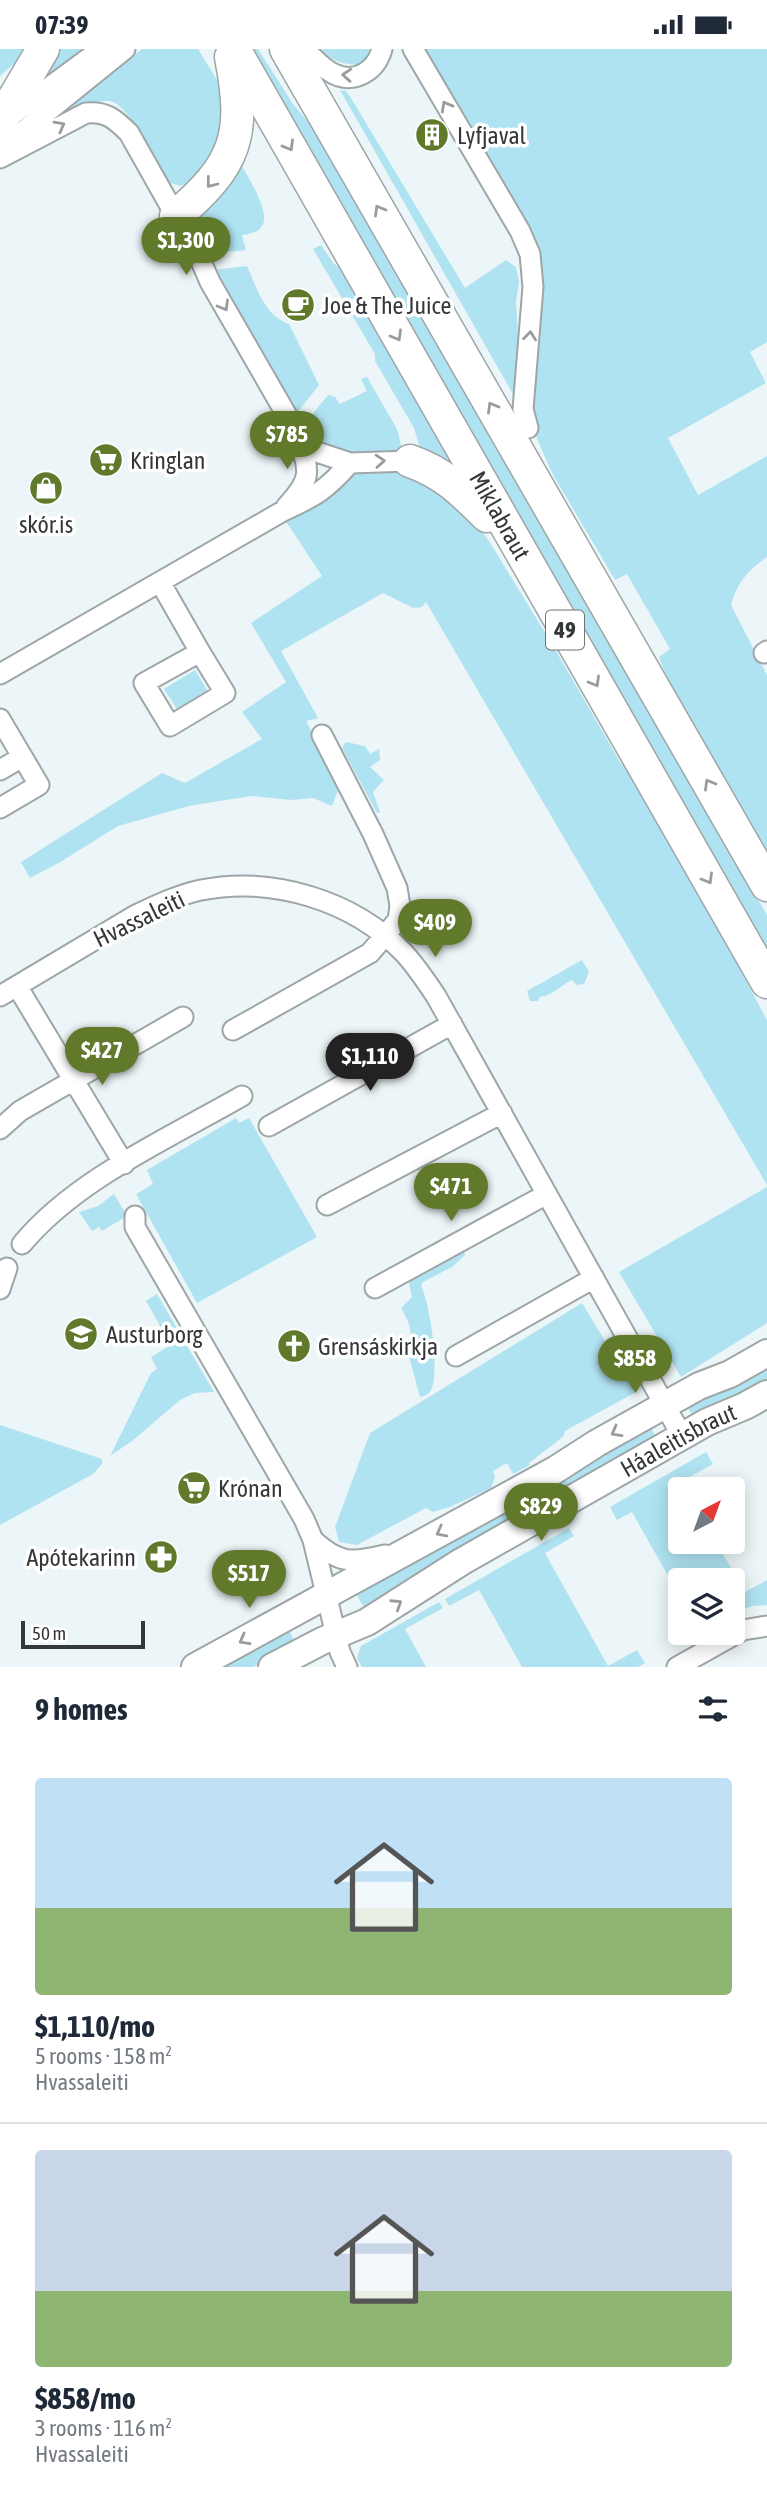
<!DOCTYPE html>
<html lang="en">
<head>
<meta charset="utf-8">
<style>
  body { margin:0; font-family:"Asap Condensed",sans-serif; background:#f6f6f7; color:#1f2937; height:100vh; display:flex; flex-direction:column; font-size:26px; white-space:nowrap }
  * { box-sizing:border-box; margin:0 }
  p { font-size:23px; color:#747a83 }
  .icon { flex:none; width:38px; height:38px; fill:none; stroke:currentColor; stroke-width:2; stroke-linecap:round; stroke-linejoin:round }
  .map { position:relative; height:1618px; overflow:hidden }
  .panel { display:flex; flex-direction:column; background:#fff; flex:1 }
  .panel>* { flex:none }
  .needle { width:46px; rotate:41deg }
  .controls { position:absolute; left:668px; top:1428px; display:grid; gap:14px }
  .controls a { display:grid; place-items:center; width:77px; height:77px; border-radius:7px; background:#fff; box-shadow:0 4px 18px #0003; font-size:35px }
  .scale { position:absolute; left:21px; bottom:18px; width:124px; box-sizing:border-box; padding-left:7px; border:4px solid #343839; border-top:0; font-size:19px; line-height:24px; white-space:nowrap; color:#343839; -webkit-text-stroke:5px #fff; paint-order:stroke }
  .price { position:absolute; translate:-50% -60px; padding:0 16px; border-radius:24px; background:#60792b; color:#fff; font-size:23px; line-height:46px; filter:drop-shadow(0 2px 4px #0008) }
  .price::after { content:''; position:absolute; left:50%; top:42px; width:21px; height:16px; margin-left:-10px; background:inherit; clip-path:polygon(0 0,100% 0,50% 100%) }
  .price.on { background:#222; color:#fff }
  ul { padding:0; list-style:none }
  li { display:grid; align-content:center; gap:14px; height:371px; padding:0 35px }
  li+li { border-top:2px solid #e0e1e3 }
  li span { display:grid; place-items:center; height:217px; border-radius:7px; color:#555 }
  li>.icon { margin-inline-start:auto }
  span .icon { width:126px; height:126px; fill:#fffc; stroke-width:1 }
  li b { font-size:30px }
  h2 { display:flex; justify-content:space-between; align-items:center; height:84px; padding:0 35px; font-size:30px }
  .status { display:flex; justify-content:space-between; align-items:center; height:49px; padding:0 35px; background:#fff; direction:ltr }
  .status svg { height:19px; fill:currentColor }
  .map>svg:first-child { display:block }
  .green { fill:#b0e3f1 }
  .lines { fill:none; stroke-linecap:round; stroke-linejoin:round }
  .minor-casing { stroke:#9ea6a8; stroke-width:23 }
  .secondary-casing { stroke:#9ea6a8; stroke-width:30 }
  .trunk-casing { stroke:#9ea6a8; stroke-width:35 }
  .minor { stroke:#fff; stroke-width:19 }
  .secondary { stroke:#fff; stroke-width:26 }
  .trunk { stroke:#fff; stroke-width:32 }
  .oneway { stroke:#9a9c9c }
  .labels { text-anchor:middle; dominant-baseline:central; stroke-width:7; stroke-linejoin:round; paint-order:stroke }
  .shield { fill:#fff; stroke:#717474; stroke-width:2 }
  .shield-label { font-size:23px; font-weight:bold; fill:#343839 }
  .poi-label { font-size:24px; fill:#343839; stroke:#fff; text-anchor:start }
  .street-label { font-size:24px; fill:#343839; stroke:#fff }
</style>
</head>
<body>
<div class="status"><b>07:39</b><svg viewBox="0 0 49 12"><path d="M0 12V9h3v3zM5 12V6h3v6zM10 12V3h3v9zM15 12V0h3v12zM26 1h20v11H26zM47 4h2v5h-2z"/></svg></div>
<div class="map">
<svg width="767" height="1618" viewBox="0 0 767 1618">
  <rect width="100%" height="100%" fill="#ecf5f7"/>
  <path class="green" d="M0,0H25L19,10L0,27Z
    M51,0H88L26,47Z
    M142,0H198L217,31L224,59L214,100L200,122L189,134L180,137L168,133C156,116 129,53 109,52C88,51 66,65 47,71Z
    M246,0H258L293,55L313,79L767,866V909L579,572Z
    M321,0H369L367,8L358,16C342,15 332,12 321,0Z
    M419,0H767V293L750,303L766,334L668,389L698,446L767,407V508C748,521 737,534 731,556L767,626V812L676,656L659,608L670,600L627,525L615,531L552,424L537,390L531,360L542,241Z
    M340,41L346,42L351,49L465,239L506,211L516,218L519,233L516,253L519,303L514,347Z
    M238,110C245,123 272,164 262,177C258,184 249,185 242,186L246,201C208,205 201,204 187,167Z
    M321,196L334,215L342,219L465,433L421,403L414,379L375,312V305L313,200Z
    M247,217C257,239 264,266 289,275L319,336L296,365L213,221Z
    M367,328L397,380L402,400C381,404 350,413 331,402C323,397 316,391 308,385L306,373L328,346L335,348L340,355L367,342L361,330Z
    M410,420L451,441L489,492L552,595L620,713L649,751L767,971V1136L426,553L422,558L413,559L383,544L281,602L318,669L306,672L340,736L332,757L313,749L291,751L251,747L189,757L118,777L62,812L30,829L21,813L162,724L185,734L262,690L242,663L286,633L251,574L322,527L285,471L348,427L364,421Z
    M195,621L209,644L179,663L164,640Z
    M346,693L365,697L370,705L379,700L380,711L370,718L384,731L373,743L380,763L377,764L342,699Z
    M582,911L589,923L584,935L577,936L572,931C561,936 554,946 540,948L538,952H530L527,942Z
    M236,1069L239,1074L249,1069L317,1188L197,1254L136,1145L153,1135L147,1121Z
    M767,1138V1274L681,1328L619,1223Z
    M114,1145L127,1167L102,1182L99,1178L92,1182L79,1163L98,1157Z
    M464,1201L465,1206L452,1218L423,1233L421,1237C430,1254 441,1327 430,1343C427,1346 424,1347 420,1348L407,1300C415,1285 409,1273 401,1259L412,1248L409,1234L414,1223Z
    M157,1245L214,1343L195,1344L180,1351L132,1392L110,1407L151,1324L157,1320L151,1308L171,1296L146,1252Z
    M582,1254L636,1343L565,1382L564,1387L529,1414L530,1416L513,1425L507,1414L493,1422L495,1428L491,1439L450,1458L433,1463L426,1459L357,1496L339,1493L335,1478L370,1384Z
    M767,1314V1334L695,1367L690,1363L688,1356Z
    M0,1376L102,1410V1415L93,1425L0,1476Z
    M650,1377L657,1390L366,1562L355,1543Z
    M706,1403L713,1415L682,1432L687,1440H681V1493H716L745,1543L767,1531V1556L752,1557L733,1564V1531H681V1550L632,1463L617,1471L610,1458Z
    M569,1479L574,1487L545,1504L608,1617L637,1601L645,1614L638,1618H522L479,1541L449,1557L445,1550Z
    M439,1553L443,1559L405,1580L426,1618H362L357,1609L361,1597Z
    M285,1574L296,1595L253,1618H210Z"/>
  <g class="lines">
    <g class="minor-casing">
      <path id="minor" d="M413,0L520,182L530,205L533,238L523,360L528,379
        M307,3C315,10 323,20 334,25C355,35 376,22 382,0
        M9,68L101,0
        M6,96L125,0
        M0,109L86,64C106,62 115,70 129,84L200,210L210,233L297,384L317,403L350,414L410,412
        M286,458C314,428 309,422 297,385
        M160,533L200,603L144,634L170,677L225,644L200,603
        M764,604L767,602
        M0,625L283,462C316,447 326,441 350,414
        M0,670L39,736L0,759
        M0,721L22,708
        M17,937L124,1115
        M0,947L136,866C157,856 178,846 201,841C272,827 353,851 404,904C416,917 426,932 436,947L682,1387
        M233,981L370,904L398,871L400,857L397,839L373,785L322,686
        M269,1077L452,975
        M0,1080L20,1062L183,968
        M327,1156L502,1064
        M135,1167V1178L304,1470L313,1491L340,1603L347,1618
        M22,1195C76,1130 169,1089 242,1047
        M375,1239L547,1145
        M0,1240L7,1219
        M456,1307L594,1229
        M313,1491C339,1515 352,1514 385,1506
        M677,1618L743,1581L767,1577"/>
    </g>
    <g class="secondary-casing">
      <g id="secondary">
        <path d="M195,1618L555,1421L597,1394L699,1337L730,1325L767,1304"/>
        <path id="s1" d="M272,1618L322,1592L367,1573L461,1513L707,1373L745,1357L767,1345"/>
      </g>
    </g>
    <g class="trunk-casing">
      <g id="trunk">
        <path id="s2" d="M234,0L767,933"/>
        <path d="M286,0L767,836"/>
        <path d="M0,73L43,0"/>
        <path d="M176,167C237,115 246,86 231,8"/>
        <path d="M410,412C444,424 462,442 487,467"/>
      </g>
    </g>
    <use href="#minor" class="minor"/>
    <use href="#secondary" class="secondary"/>
    <use href="#trunk" class="trunk"/>
  </g>
  <defs><path id="oneway-chevron" d="M-2-3.5L2.5 0L-2 3.5" fill="none" stroke-width="1.6" stroke-linecap="round" stroke-linejoin="round" transform="scale(1.75)"/></defs>
  <g class="oneway">
    <use href="#oneway-chevron" transform="translate(347 26) rotate(-176)"/>
    <use href="#oneway-chevron" transform="translate(446 57) rotate(-119)"/>
    <use href="#oneway-chevron" transform="translate(60 77) rotate(-28)"/>
    <use href="#oneway-chevron" transform="translate(289 97) rotate(60)"/>
    <use href="#oneway-chevron" transform="translate(211 134) rotate(128)"/>
    <use href="#oneway-chevron" transform="translate(379 161) rotate(-120)"/>
    <use href="#oneway-chevron" transform="translate(224 257) rotate(60)"/>
    <use href="#oneway-chevron" transform="translate(397 287) rotate(60)"/>
    <use href="#oneway-chevron" transform="translate(530 287) rotate(-84)"/>
    <use href="#oneway-chevron" transform="translate(492 358) rotate(-120)"/>
    <use href="#oneway-chevron" transform="translate(380 412) rotate(-4)"/>
    <use href="#oneway-chevron" transform="translate(595 633) rotate(60)"/>
    <use href="#oneway-chevron" transform="translate(709 735) rotate(-120)"/>
    <use href="#oneway-chevron" transform="translate(708 830) rotate(60)"/>
    <use href="#oneway-chevron" transform="translate(616 1383) rotate(151)"/>
    <use href="#oneway-chevron" transform="translate(441 1483) rotate(152)"/>
    <use href="#oneway-chevron" transform="translate(397 1555) rotate(-33)"/>
    <use href="#oneway-chevron" transform="translate(244 1591) rotate(151)"/>
  </g>
  <defs>
    <g id="building-disc" transform="scale(1.75)"><circle r="9.5" fill="#60792b" stroke="#fff"/><path d="M-4-6H4V6H1V3H-1V6H-4ZM-2.5-4.3h1.7v1.8h-1.7ZM.8-4.3h1.7v1.8H.8ZM-2.5-1h1.7V.8h-1.7ZM.8-1h1.7V.8H.8Z" fill="#fff"/></g>
    <g id="cafe-disc" transform="scale(1.75)"><circle r="9.5" fill="#60792b" stroke="#fff"/><path d="M-5.5-4.5H6V0H3Q3 3.5 0 3.5H-2.5Q-5.5 3.5-5.5 0ZM3-3.2v2h1.7v-2ZM-6 4.5H4V6H-6Z" fill="#fff"/></g>
    <g id="supermarket-disc" transform="scale(1.75)"><circle r="9.5" fill="#60792b" stroke="#fff"/><path d="M-6-5.5h2.5l.6 2H6L4.5 2H-2.5L-4.4-4H-6ZM-1.5 3.2a1.3 1.3 0 1 0 .1 0ZM3 3.2a1.3 1.3 0 1 0 .1 0Z" fill="#fff"/></g>
    <g id="shop-disc" transform="scale(1.75)"><circle r="9.5" fill="#60792b" stroke="#fff"/><path d="M-5-2.5h2.3a2.7 3.5 0 0 1 5.4 0H5L5.5 6h-11ZM-1.5-2.5h3a1.5 2.3 0 0 0-3 0Z" fill="#fff"/></g>
    <g id="school-disc" transform="scale(1.75)"><circle r="9.5" fill="#60792b" stroke="#fff"/><path d="M0-5L7-2L0 1L-7-2ZM-4 1L0 2.5L4 1V4Q0 6-4 4Z" fill="#fff"/></g>
    <g id="church-disc" transform="scale(1.75)"><circle r="9.5" fill="#60792b" stroke="#fff"/><path d="M-1.2-6h2.4v3.5h3.3v2.4h-3.3V6h-2.4V-.1h-3.3v-2.4h3.3Z" fill="#fff"/></g>
    <g id="pharmacy-disc" transform="scale(1.75)"><circle r="9.5" fill="#60792b" stroke="#fff"/><path d="M-2-6h4v4h4v4h-4v4h-4v-4h-4v-4h4Z" fill="#fff"/></g>
  </defs>
  <g fill-rule="evenodd">
    <use href="#building-disc" x="432" y="86"/>
    <use href="#cafe-disc" x="298" y="256"/>
    <use href="#supermarket-disc" x="106" y="411"/>
    <use href="#shop-disc" x="46" y="439"/>
    <use href="#school-disc" x="81" y="1285"/>
    <use href="#church-disc" x="294" y="1297"/>
    <use href="#supermarket-disc" x="194" y="1439"/>
    <use href="#pharmacy-disc" x="161" y="1508"/>
  </g>
  <g class="labels">
    <rect class="shield" x="546" y="561.5" width="38" height="39" rx="5"/>
    <g class="shield-label">
      <text x="565" y="581">49</text>
    </g>
    <g class="poi-label">
      <text x="457" y="86">Lyfjaval</text>
      <text x="322" y="256">Joe &amp; The Juice</text>
      <text x="130" y="411">Kringlan</text>
      <text x="46" y="475" text-anchor="middle">skór.is</text>
      <text x="106" y="1285">Austurborg</text>
      <text x="318" y="1297">Grensáskirkja</text>
      <text x="218" y="1439">Krónan</text>
      <text x="136" y="1508" text-anchor="end">Apótekarinn</text>
    </g>
    <g class="street-label">
      <text stroke="none"><textPath href="#s2" startOffset="537">Miklabraut</textPath></text>
      <text transform="translate(139 870) rotate(-26)">Hvassaleiti</text>
      <text stroke="none"><textPath href="#s1" startOffset="466">Háaleitisbraut</textPath></text>
    </g>
  </g>
</svg>
<div class="controls">
<a><svg class="needle" viewBox="-14 -14 28 28"><path d="M0-13l5 13h-10z" fill="#e53935"/><path d="M0 13l5-13h-10z" fill="#747a83"/></svg></a>
<a><svg class="icon" aria-label="layers" viewBox="0 0 24 24"><path d="M12 4l9 5-9 5-9-5zM3 14l9 5 9-5"/></svg></a>
</div>
<div class="scale">50 m</div>
<b class="price" style="left:186px;top:228px">$1,300</b>
<b class="price" style="left:287px;top:422px">$785</b>
<b class="price" style="left:435px;top:910px">$409</b>
<b class="price" style="left:102px;top:1038px">$427</b>
<b class="price on" style="left:370px;top:1044px">$1,110</b>
<b class="price" style="left:451px;top:1174px">$471</b>
<b class="price" style="left:635px;top:1346px">$858</b>
<b class="price" style="left:541px;top:1494px">$829</b>
<b class="price" style="left:249px;top:1561px">$517</b>
</div>
<section class="panel">
<h2>9 homes<svg class="icon" aria-label="filters" viewBox="0 0 24 24"><path d="M4 7h16M4 17h16"/><circle cx="9" cy="7" r="2"/><circle cx="15" cy="17" r="2"/></svg></h2>
<ul>
<li><span style="background:linear-gradient(#bfe0f5 60%,#8fb573 0)"><svg class="icon" aria-label="home" viewBox="0 0 24 24"><path d="M3 11l9-7 9 7M6 9v11h12V9"/></svg></span><div><b>$1,110/mo</b><p>5 rooms · 158 m²</p><p>Hvassaleiti</p></div></li>
<li><span style="background:linear-gradient(#c9d6e8 65%,#8fb573 0)"><svg class="icon" aria-label="home" viewBox="0 0 24 24"><path d="M3 11l9-7 9 7M6 9v11h12V9"/></svg></span><div><b>$858/mo</b><p>3 rooms · 116 m²</p><p>Hvassaleiti</p></div></li>
</ul>
</section>
</body>
</html>
